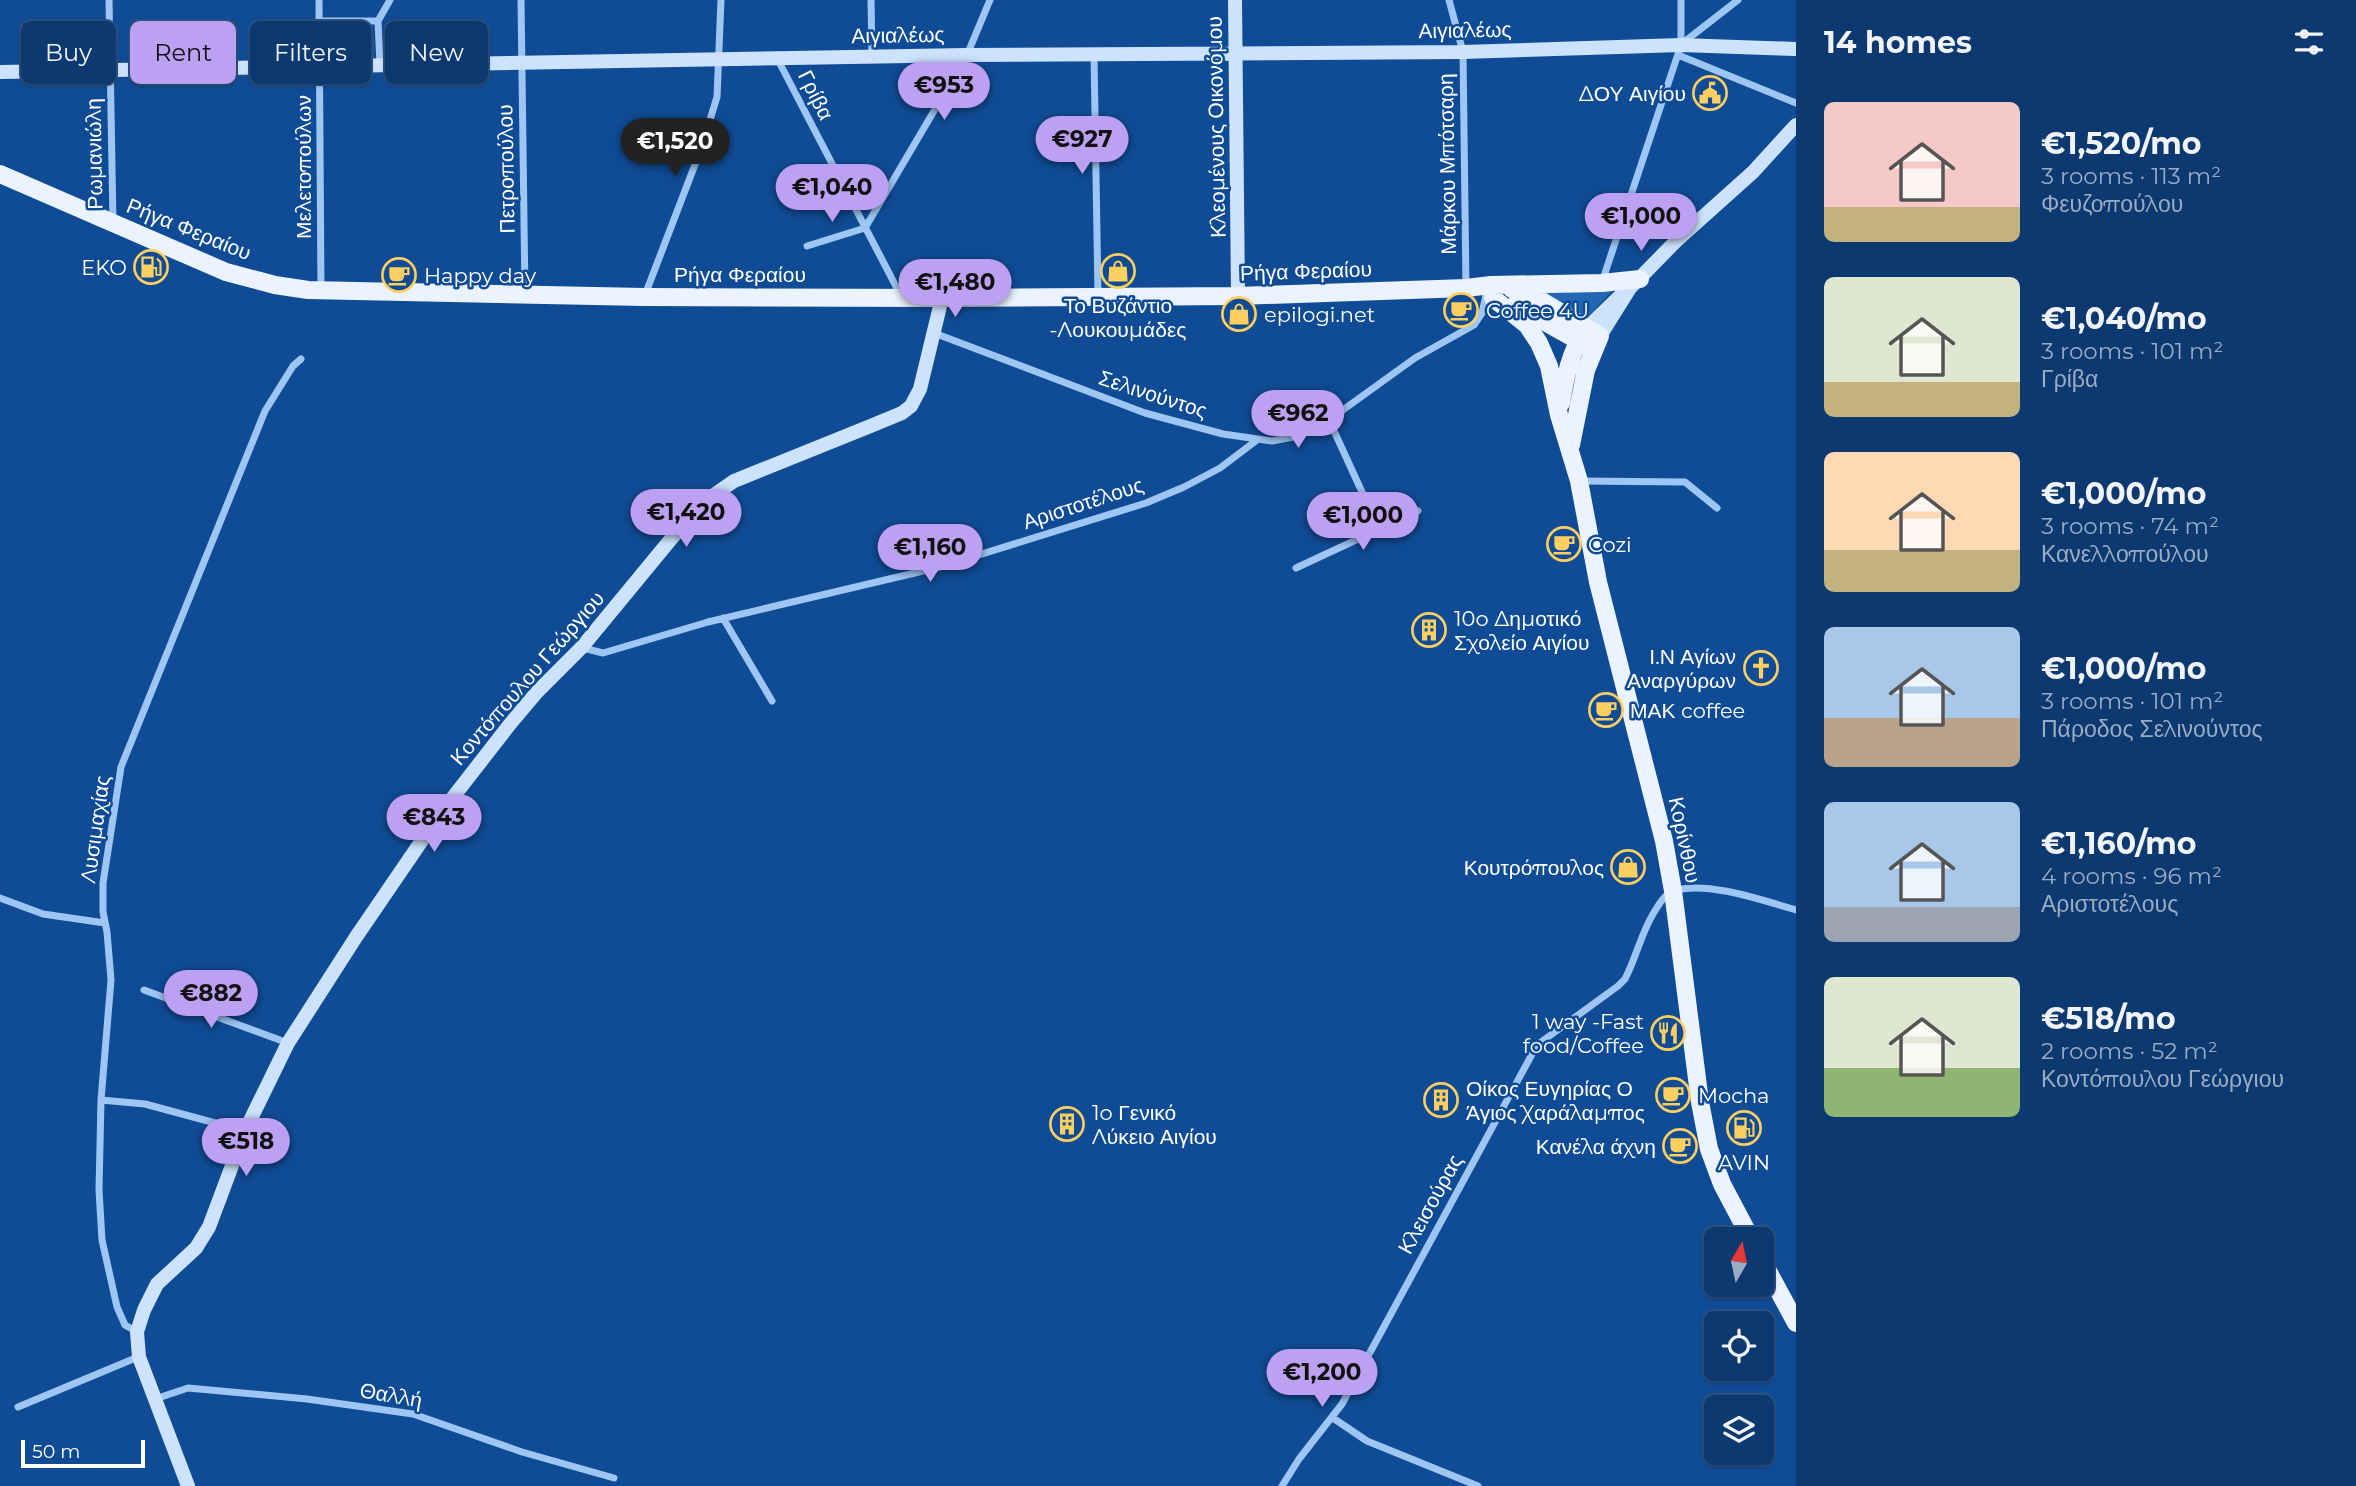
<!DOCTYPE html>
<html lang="en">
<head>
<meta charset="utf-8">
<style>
  body { margin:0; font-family:Montserrat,sans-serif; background:#1a4478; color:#f1f3f6; height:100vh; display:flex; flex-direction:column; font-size:26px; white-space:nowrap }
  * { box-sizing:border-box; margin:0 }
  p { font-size:23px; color:#9aacc3 }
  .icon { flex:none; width:38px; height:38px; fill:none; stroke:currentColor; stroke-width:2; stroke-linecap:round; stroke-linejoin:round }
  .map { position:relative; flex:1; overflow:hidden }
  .side { display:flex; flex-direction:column; background:#0c3970; width:560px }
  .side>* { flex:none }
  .hud { position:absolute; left:21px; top:21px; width:665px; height:63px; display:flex; gap:14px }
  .needle { width:46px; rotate:9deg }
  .fabs { position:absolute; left:1704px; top:1227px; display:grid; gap:14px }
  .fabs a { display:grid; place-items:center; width:70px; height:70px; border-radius:10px; background:#0c3970; box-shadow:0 2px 5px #0004,0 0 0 2px #2c5383; font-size:35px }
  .scale { position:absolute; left:21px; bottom:18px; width:124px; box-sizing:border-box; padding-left:7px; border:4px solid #fff; border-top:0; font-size:19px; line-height:24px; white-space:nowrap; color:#fff; -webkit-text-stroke:5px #104c95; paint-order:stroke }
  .price { position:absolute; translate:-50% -60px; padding:0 16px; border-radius:24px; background:#bca0f2; color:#111; font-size:23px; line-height:46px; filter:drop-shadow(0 2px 4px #0008) }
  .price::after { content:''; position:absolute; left:50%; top:42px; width:21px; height:16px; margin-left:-10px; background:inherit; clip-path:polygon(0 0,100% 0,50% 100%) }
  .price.selected { background:#222; color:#fff }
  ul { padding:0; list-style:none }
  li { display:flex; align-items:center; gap:21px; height:175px; padding:0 28px }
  li span { display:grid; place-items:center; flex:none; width:196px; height:140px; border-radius:10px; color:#555 }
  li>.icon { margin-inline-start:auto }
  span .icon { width:84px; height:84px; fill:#fffc; stroke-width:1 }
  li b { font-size:30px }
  h2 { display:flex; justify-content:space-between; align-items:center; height:84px; padding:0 28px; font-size:30px }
  .tag { padding:0 24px; border-radius:10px; background:#0c3970; box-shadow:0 2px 5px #0004,0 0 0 2px #2c5383; font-size:24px; line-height:63px }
  .tag.selected { background:#bca0f2; color:#111 }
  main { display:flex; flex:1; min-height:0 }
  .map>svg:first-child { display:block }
  .green { fill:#2266b4 }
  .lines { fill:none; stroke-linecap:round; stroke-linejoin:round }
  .street { stroke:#9ec6f4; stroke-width:7 }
  .secondary { stroke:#cde3fd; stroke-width:14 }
  .primary { stroke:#eaf3ff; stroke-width:18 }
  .labels { text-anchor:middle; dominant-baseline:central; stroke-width:5; stroke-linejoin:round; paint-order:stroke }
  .street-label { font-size:21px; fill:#fff; stroke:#104c95 }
  .poi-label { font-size:21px; fill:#fff; stroke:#104c95; text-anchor:start }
</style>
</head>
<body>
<main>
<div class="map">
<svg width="1796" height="1486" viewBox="0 0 1796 1486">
  <rect width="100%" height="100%" fill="#104c95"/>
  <path class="green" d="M373,26L374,58L331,59L330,27Z
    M1612,291L1587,318L1543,292Z"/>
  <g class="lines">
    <path class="street" d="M109,0L113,222
      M319,0L321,290
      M521,0L525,294
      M871,0L872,57
      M1449,0L1463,52L1466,288
      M320,21H378L390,0
      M378,21L380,65
      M1684,42L1738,0
      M1094,55L1098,295
      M1678,55L1796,103
      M777,58L901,296
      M807,246L865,228L967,55L990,0
      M1602,282L1681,45V0
      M645,295L701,149L717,97L721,0
      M934,333L1145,413L1223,434L1272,441L1293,437L1329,420L1415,358L1474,325L1482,313L1486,295
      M1329,420L1379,529
      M1580,481L1685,482L1717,508
      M1296,568L1418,511
      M723,618L772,701
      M583,648L603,653L708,622L940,567L1146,503L1184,487L1220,468L1257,440
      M0,898L43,914L105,923
      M144,990L288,1043
      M101,1100L145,1104L245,1131
      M137,1332L125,1325L117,1307L102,1240L99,1190L101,1100L111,980L107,932L103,912V883L121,767L265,411L293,366L301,359
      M155,1399L188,1388L307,1399L413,1414L522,1452L614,1478
      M18,1407L138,1357
      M1333,1418L1367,1441L1478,1486
      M1282,1486L1299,1459L1342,1404L1537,1045L1618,986L1625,979C1636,958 1641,934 1653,914C1658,906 1664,894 1674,891C1705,880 1765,901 1796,910"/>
    <path class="secondary" d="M1235,0L1238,296
      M0,72L967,55L1463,52L1681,45L1796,49
      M1587,328L1621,295
      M1600,336L1630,288L1676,241L1753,172L1796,125
      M188,1486L139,1357L137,1332L144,1310L157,1284L196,1248L209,1227L245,1131L288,1043L356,937L440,814L510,724L537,692L582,647L671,539L708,499L734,481L873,425L902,413L911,406L920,389L942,298"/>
    <path class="primary" d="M0,174L226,272L275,285L308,290L644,297L942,298L1238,296L1466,288L1491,285L1602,283L1640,279
      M1512,289L1535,297L1600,336L1586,370L1571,445
      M1493,298L1527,325L1539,343L1549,366L1559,415L1579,481L1598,582L1664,841L1673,891L1700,1102L1709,1149L1722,1184L1751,1239
      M1515,305L1593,349
      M1561,403C1565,378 1570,352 1585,331
      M1762,1260L1796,1323"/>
  </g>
  <defs>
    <g id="civic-ring" transform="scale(1.75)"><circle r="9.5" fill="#104c95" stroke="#ffcf60" stroke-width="1.5"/><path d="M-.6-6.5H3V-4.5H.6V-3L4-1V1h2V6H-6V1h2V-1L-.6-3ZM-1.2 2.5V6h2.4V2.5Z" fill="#ffcf60"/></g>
    <g id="fuel-ring" transform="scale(1.75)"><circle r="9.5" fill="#104c95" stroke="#ffcf60" stroke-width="1.5"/><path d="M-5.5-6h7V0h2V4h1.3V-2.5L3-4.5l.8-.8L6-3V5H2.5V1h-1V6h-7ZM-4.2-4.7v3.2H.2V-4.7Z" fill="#ffcf60"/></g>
    <g id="shop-ring" transform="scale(1.75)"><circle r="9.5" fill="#104c95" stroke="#ffcf60" stroke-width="1.5"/><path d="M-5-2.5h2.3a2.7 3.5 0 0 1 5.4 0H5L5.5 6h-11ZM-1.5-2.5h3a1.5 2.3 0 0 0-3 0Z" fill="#ffcf60"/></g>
    <g id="cafe-ring" transform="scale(1.75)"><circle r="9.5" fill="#104c95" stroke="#ffcf60" stroke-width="1.5"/><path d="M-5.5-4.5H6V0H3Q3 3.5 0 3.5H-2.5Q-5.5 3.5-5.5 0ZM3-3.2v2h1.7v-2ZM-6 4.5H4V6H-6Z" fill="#ffcf60"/></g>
    <g id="building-ring" transform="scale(1.75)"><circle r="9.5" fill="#104c95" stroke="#ffcf60" stroke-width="1.5"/><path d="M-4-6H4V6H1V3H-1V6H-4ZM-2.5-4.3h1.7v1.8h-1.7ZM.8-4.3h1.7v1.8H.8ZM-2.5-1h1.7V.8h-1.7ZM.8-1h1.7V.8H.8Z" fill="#ffcf60"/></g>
    <g id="church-ring" transform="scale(1.75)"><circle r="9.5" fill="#104c95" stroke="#ffcf60" stroke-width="1.5"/><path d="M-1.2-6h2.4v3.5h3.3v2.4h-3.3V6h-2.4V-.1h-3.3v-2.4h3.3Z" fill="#ffcf60"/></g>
    <g id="restaurant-ring" transform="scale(1.75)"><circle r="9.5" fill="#104c95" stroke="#ffcf60" stroke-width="1.5"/><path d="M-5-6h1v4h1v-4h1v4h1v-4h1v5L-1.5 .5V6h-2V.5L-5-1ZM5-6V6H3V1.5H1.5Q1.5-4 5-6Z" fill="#ffcf60"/></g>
  </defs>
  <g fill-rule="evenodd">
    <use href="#civic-ring" x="1710" y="93"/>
    <use href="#fuel-ring" x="151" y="267"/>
    <use href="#shop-ring" x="1118" y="271"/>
    <use href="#cafe-ring" x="399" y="275"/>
    <use href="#cafe-ring" x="1461" y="310"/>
    <use href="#shop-ring" x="1239" y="314"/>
    <use href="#cafe-ring" x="1564" y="544"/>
    <use href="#building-ring" x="1429" y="630"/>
    <use href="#church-ring" x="1761" y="668"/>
    <use href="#cafe-ring" x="1606" y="710"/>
    <use href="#shop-ring" x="1628" y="867"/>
    <use href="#restaurant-ring" x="1668" y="1033"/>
    <use href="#cafe-ring" x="1673" y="1095"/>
    <use href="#building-ring" x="1441" y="1100"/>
    <use href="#building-ring" x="1067" y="1124"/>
    <use href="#fuel-ring" x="1744" y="1128"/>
    <use href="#cafe-ring" x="1680" y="1146"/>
  </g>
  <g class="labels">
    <g class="street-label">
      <text transform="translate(1465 30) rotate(-1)">Αιγιαλέως</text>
      <text transform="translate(898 35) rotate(-1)">Αιγιαλέως</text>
      <text transform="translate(816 95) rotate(63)">Γρίβα</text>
      <text transform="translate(1216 127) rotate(-91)">Κλεομένους Οικονόμου</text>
      <text transform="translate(94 154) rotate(-91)">Ρωμανιώλη</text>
      <text transform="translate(1447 164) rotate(-91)">Μάρκου Μπότσαρη</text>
      <text transform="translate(303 167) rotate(-90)">Μελετοπούλων</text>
      <text transform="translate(506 169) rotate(-91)">Πετροπούλου</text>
      <text transform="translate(189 229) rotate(22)">Ρήγα Φεραίου</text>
      <text transform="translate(1306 271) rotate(-2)">Ρήγα Φεραίου</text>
      <text x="740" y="274">Ρήγα Φεραίου</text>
      <text transform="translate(1153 394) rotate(18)">Σελινούντος</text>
      <text transform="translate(1083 503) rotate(-18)">Αριστοτέλους</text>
      <text transform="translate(527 678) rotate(-49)">Κοντόπουλου Γεώργιου</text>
      <text transform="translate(95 829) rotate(-82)">Λυσιμαχίας</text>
      <text transform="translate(1685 840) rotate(78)">Κορίνθου</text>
      <text transform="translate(1430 1204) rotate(-61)">Κλεισούρας</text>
      <text transform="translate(391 1395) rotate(10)">Θαλλή</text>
    </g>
    <g class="poi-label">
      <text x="1686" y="93" text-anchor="end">ΔΟΥ Αιγίου</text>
      <text x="127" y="267" text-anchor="end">EKO</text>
      <text x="424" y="275">Happy day</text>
      <text x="1118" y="305" text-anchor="middle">Το Βυζάντιο<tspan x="1118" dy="24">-Λουκουμάδες</tspan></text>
      <text x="1486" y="310">Coffee 4U</text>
      <text x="1264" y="314">epilogi.net</text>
      <text x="1588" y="544">Cozi</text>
      <text x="1454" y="618">10o Δημοτικό<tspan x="1454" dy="24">Σχολείο Αιγίου</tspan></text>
      <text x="1736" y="656" text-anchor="end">Ι.Ν Αγίων<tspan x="1736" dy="24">Αναργύρων</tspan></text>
      <text x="1630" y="710">ΜΑΚ coffee</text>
      <text x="1604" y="867" text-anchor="end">Κουτρόπουλος</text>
      <text x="1644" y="1021" text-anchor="end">1 way -Fast<tspan x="1644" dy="24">food/Coffee</tspan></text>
      <text x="1466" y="1088">Οίκος Ευγηρίας Ο<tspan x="1466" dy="24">Άγιος Χαράλαμπος</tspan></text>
      <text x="1698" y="1095">Mocha</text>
      <text x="1092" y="1112">1o Γενικό<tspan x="1092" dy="24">Λύκειο Αιγίου</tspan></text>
      <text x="1656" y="1146" text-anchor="end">Κανέλα άχνη</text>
      <text x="1744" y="1162" text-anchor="middle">AVIN</text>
    </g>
  </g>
</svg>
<div class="fabs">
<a><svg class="needle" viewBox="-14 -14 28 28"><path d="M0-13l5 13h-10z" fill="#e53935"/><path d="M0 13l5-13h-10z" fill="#9aacc3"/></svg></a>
<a><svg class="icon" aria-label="locate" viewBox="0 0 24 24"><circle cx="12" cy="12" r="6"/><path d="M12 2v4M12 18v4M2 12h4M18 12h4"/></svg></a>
<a><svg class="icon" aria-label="layers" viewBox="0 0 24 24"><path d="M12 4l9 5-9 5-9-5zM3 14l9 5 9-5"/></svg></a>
</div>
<div class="scale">50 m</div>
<b class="price" style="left:944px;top:122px">€953</b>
<b class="price" style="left:1082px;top:176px">€927</b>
<b class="price selected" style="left:675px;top:178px">€1,520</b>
<b class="price" style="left:832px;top:224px">€1,040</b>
<b class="price" style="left:1641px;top:253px">€1,000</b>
<b class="price" style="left:955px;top:319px">€1,480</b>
<b class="price" style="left:1298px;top:450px">€962</b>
<b class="price" style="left:686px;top:549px">€1,420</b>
<b class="price" style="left:1363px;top:552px">€1,000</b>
<b class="price" style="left:930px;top:584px">€1,160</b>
<b class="price" style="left:434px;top:854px">€843</b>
<b class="price" style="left:211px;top:1030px">€882</b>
<b class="price" style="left:246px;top:1178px">€518</b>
<b class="price" style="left:1322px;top:1409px">€1,200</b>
<div class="hud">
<a class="tag">Buy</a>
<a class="tag selected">Rent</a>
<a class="tag">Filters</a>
<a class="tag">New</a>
</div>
</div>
<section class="side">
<h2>14 homes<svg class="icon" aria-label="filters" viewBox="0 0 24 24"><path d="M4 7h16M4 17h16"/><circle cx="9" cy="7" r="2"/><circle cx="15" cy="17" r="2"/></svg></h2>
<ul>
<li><span style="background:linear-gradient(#f6c9c9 75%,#c2b280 0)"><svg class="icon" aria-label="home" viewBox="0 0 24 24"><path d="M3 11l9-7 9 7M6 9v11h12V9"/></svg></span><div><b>€1,520/mo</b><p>3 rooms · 113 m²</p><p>Φευζοπούλου</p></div></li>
<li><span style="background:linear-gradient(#dfe7d0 75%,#c2b280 0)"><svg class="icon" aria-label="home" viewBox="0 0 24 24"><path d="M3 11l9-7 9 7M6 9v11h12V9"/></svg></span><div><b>€1,040/mo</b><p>3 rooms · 101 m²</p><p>Γρίβα</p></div></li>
<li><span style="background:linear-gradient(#ffd9b3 70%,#c2b280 0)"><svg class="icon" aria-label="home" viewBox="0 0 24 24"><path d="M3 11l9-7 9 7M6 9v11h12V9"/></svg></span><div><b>€1,000/mo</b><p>3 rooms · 74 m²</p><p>Κανελλοπούλου</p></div></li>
<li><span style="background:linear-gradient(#a9c7e8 65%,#b9a48a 0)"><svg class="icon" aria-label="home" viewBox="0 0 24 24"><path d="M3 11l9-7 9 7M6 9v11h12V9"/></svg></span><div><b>€1,000/mo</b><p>3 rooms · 101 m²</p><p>Πάροδος Σελινούντος</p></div></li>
<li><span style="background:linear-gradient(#a9c7e8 75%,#9aa5b1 0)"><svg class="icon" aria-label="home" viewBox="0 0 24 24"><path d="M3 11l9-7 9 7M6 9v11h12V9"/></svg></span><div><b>€1,160/mo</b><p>4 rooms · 96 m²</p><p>Αριστοτέλους</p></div></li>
<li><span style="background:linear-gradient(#dfe7d0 65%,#8fb573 0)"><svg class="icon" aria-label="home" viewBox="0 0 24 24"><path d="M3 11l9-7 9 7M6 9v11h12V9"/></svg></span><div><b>€518/mo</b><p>2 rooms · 52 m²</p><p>Κοντόπουλου Γεώργιου</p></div></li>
</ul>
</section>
</main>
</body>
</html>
